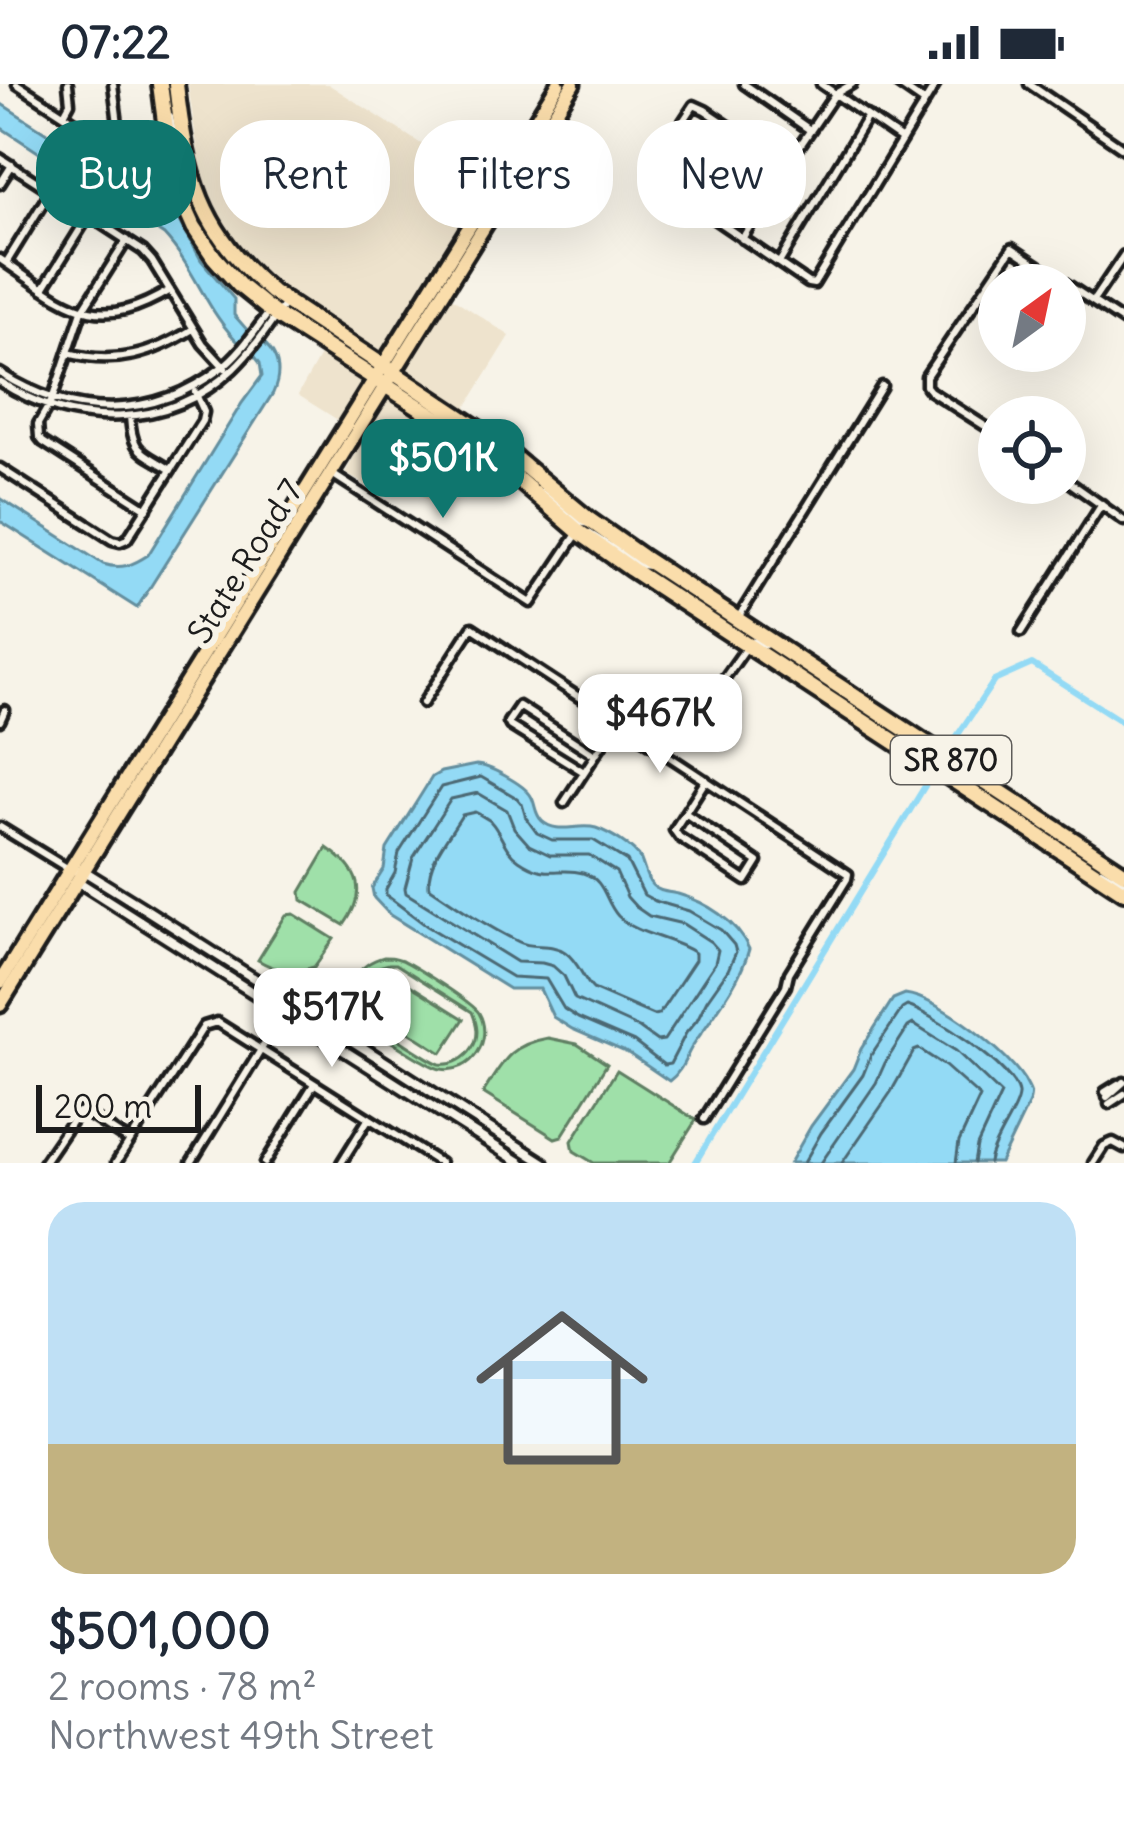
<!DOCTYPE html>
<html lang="en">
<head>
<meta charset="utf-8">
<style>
  body { margin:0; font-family:Delius,sans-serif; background:#f6f6f7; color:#1f2937; height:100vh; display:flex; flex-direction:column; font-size:45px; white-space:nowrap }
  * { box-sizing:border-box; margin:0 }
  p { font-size:39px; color:#747a83 }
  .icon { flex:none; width:66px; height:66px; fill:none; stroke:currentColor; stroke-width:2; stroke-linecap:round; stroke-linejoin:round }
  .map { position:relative; height:1079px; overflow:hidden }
  .drawer { display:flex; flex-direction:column; background:#fff; flex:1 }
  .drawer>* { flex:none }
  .top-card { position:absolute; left:36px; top:36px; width:1053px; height:108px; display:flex; gap:24px }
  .needle { width:78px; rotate:33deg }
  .controls { position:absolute; left:978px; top:180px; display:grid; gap:24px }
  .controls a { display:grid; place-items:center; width:108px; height:108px; border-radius:50%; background:#fff; box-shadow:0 12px 48px #0002; font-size:60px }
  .scale { position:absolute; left:36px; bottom:30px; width:165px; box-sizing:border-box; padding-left:12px; border:6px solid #1c1c1c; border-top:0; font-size:33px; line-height:42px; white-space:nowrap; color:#1c1c1c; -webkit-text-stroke:9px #f7f3e8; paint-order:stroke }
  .price { position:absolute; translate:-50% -102px; padding:0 27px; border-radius:24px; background:#fff; color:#222; font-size:39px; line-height:78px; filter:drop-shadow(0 3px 6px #0008) }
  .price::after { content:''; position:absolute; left:50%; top:72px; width:36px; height:27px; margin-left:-18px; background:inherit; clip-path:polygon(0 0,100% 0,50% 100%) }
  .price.on { background:#0f766e; color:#fff }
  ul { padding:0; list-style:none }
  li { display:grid; align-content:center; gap:24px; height:636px; padding:0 48px }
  li span { display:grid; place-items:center; height:372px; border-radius:36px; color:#555 }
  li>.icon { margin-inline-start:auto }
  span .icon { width:216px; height:216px; fill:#fffc; stroke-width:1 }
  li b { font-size:51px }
  .chip { padding:0 42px; border-radius:48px; background:#fff; box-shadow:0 12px 48px #0002; font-size:42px; line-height:108px }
  .chip.on { background:#0f766e; color:#fff }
  .status { display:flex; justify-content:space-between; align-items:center; height:84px; padding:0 60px; background:#fff; direction:ltr }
  .status svg { height:33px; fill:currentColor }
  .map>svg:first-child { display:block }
  .built { fill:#eee3cd }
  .green { fill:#9fe0a9; stroke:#5e7e62; stroke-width:3; fill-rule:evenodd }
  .water { fill:#93daf5; stroke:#638e9e; stroke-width:3 }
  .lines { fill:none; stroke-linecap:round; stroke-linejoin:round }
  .shore { stroke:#4c6873; stroke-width:3 }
  .canal { stroke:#93daf5; stroke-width:6 }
  .minor-casing { stroke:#1c1c1c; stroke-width:15 }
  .tertiary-casing { stroke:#1c1c1c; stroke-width:16 }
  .primary-casing { stroke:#1c1c1c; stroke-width:21 }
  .trunk-casing { stroke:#1c1c1c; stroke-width:22 }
  .minor { stroke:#f7f3e8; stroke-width:6 }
  .tertiary { stroke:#f7f3e8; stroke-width:8 }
  .primary { stroke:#faddab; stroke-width:12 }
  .trunk { stroke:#faddab; stroke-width:14 }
  .labels { text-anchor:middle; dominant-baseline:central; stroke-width:12; stroke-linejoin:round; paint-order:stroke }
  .shield { fill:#f7f3e8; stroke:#5e5c59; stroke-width:3 }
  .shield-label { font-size:30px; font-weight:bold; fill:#1c1c1c }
  .street-label { font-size:33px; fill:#1c1c1c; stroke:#f7f3e8 }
</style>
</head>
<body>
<div class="status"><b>07:22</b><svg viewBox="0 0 49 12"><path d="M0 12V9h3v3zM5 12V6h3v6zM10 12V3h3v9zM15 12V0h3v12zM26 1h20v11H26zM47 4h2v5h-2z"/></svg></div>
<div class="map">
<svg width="1124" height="1079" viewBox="0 0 1124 1079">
  <rect width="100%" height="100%" fill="#f7f3e8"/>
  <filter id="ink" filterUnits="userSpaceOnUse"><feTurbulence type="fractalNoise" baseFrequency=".00833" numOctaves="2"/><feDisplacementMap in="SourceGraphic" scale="24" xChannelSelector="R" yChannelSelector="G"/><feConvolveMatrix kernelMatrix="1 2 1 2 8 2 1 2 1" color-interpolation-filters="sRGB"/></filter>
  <g filter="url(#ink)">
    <path class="built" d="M188,0H328L485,101L427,197L510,252L449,351L470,365L434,420L389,390L379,409L345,389L365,353L298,311L337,241L281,205L253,182L231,156L201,89Z"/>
    <path class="green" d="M327,764C361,787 367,808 344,841L302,816L301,808Z
      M294,830L334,855L314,883C293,890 276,887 258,876L286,831Z
      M384,873C392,873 394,873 402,876C416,883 472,918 479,929C494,955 472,991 441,985C430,984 360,939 355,930C339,905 359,879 384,873ZM389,880H396L472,928C477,940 480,952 472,964C466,974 453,982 440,980C432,978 366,935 361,928C347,906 368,884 389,880Z
      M386,886L464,935L442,969L365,920Z
      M548,954L577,960L607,980L562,1052L555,1054L483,1009C503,978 509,961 548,954Z
      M617,986L696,1036L669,1079H594L574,1067L572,1057Z"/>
    <path class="water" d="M0,19L178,133L201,176L234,215V231L249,248L240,260C207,229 195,184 164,151L0,43Z
      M263,258C279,272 282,289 273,309L137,524L0,437V414L103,480C121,486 133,481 148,471L242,319L262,292L260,279L253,270Z
      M476,681C488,681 524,700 531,712C536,720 534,729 542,737C557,751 578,739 596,744C610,749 634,763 641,776C644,783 646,795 652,801C658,808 669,808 678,810C706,818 737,837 749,865C740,899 715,929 695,958C685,972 684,986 669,997L628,969L572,945L553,933L540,905H509L390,831L374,814L372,804L384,785L387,765L432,693L441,688Z
      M905,910C937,913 1013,971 1027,1001C1032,1010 1031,1010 1029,1019L1000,1079H790L811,1042L853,985L861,965L893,915Z"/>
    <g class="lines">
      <path class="shore" d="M481,693L517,714L522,720L526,734L537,749L552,756H593L627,777L644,811L655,817L689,827L721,846L734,861L736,868L728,886L707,916L697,936L686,949L670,980L664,981L634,958L578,934L564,925L546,895L512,893L427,842L386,811V805L395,789L399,769L441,703Z
        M478,709L507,726L514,744L529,761L550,771H589L616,788L627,813L636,823L649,832L683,840L711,858L718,866L715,879L664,956L657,957L639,944L575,915L564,892L553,882L542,879L517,878L406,809L405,804L413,774L451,715Z
        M475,728C477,729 490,736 491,738C502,750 503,765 519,776C548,796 558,782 583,789C606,796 604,817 618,832C638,852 669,852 695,869V876L659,930L653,931L593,905C582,894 579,878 565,868C550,858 533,865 519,858C488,843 457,822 429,803C427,777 448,754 462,731Z
        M804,1079L821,1049L863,991L871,971L902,925L907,922C931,929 1014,984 1018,1009C1020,1023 991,1059 989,1079
        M821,1079L876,999L885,979L908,943L913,940L956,967L1001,1010L977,1062L974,1079
        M842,1079L891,1008L914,967L919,965L945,982L980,1013L959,1058L956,1079"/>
      <path class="canal" d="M951,661L994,597L1032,580L1124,639
        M695,1079L928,697"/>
      <g class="minor-casing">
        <path id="minor" d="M17,0L103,56H111L119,48L113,0
          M744,0L810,46
          M821,0L902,56
          M898,0L924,18
          M1029,0L1124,65
          M64,30L70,19L68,0
          M170,33L182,87L188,93
          M673,56L764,118
          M0,74L143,167L152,177L203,260L225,284
          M787,81L705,26L694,21L653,83L651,92L808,199L814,200L936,0
          M0,100L12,81
          M742,155L787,81L835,10L852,0
          M127,156L82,227L52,316L38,340L39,353L43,358L147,425
          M0,175C66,219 92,253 170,206
          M6,179L51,106
          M779,179L867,33
          M43,205L89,131
          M1093,217L1124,171
          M68,269C115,282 153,270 193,245
          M0,289C72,335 152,337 221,284C242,268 255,246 271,226
          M0,298C73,345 167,347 233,285C254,265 269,242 285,219
          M130,332C132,370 142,367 171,386
          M999,351L930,307L926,302V292L1012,164L1124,238
          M0,384L112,456L120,458L127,455L202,337L204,328L195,308
          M332,390L531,519L577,450
          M1065,395L1124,437
          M541,408L579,438L589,440
          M589,449L640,481L650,482
          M738,534L882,302
          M1021,548L1102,420
          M423,619L472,543L848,790L847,795L789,889L786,902L704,1035
          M0,637L5,626
          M663,668L696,619L714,609L748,561L754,557L765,561
          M584,688L510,642L508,638L519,622L595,671
          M564,719L617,638
          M685,729L758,778L746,797L679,753L674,746L706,696
          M0,743L67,784
          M1101,786L1124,799
          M1105,1008L1118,1000
          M1107,1013L1124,998
          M1109,1020L1124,1010
          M43,1079L78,1028H85L129,1057
          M116,1079L204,942L217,938L440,1079
          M191,1079L278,938
          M265,1079L314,1000
          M341,1079L369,1034
          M1093,1079L1104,1062L1113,1058L1124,1064"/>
      </g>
      <g class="tertiary-casing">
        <path id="tertiary" d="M70,786L84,787L142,823L544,1079
          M77,797L521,1079"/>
      </g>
      <g class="primary-casing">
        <path id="primary" d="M0,898L558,0
          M0,921L573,0"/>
      </g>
      <g class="trunk-casing">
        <path id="trunk" d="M160,0L169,69L178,107L194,143L214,173L239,201L276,231L477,360L579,448L631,485L1124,808
          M176,0C186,90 200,148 272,208L486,350L588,435L642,473L1124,789"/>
      </g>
      <use href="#minor" class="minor"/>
      <use href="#tertiary" class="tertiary"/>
      <use href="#primary" class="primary"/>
      <use href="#trunk" class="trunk"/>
    </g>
  </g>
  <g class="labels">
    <rect class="shield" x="891" y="652" width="120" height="48" rx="9"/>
    <g class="shield-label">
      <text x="951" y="676">SR 870</text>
    </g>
    <g class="street-label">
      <text transform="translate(245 477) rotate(-58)">State Road 7</text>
    </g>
  </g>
</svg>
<div class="controls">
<a><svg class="needle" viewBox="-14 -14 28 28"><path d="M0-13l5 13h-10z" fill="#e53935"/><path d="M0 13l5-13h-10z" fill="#747a83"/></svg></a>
<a><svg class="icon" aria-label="locate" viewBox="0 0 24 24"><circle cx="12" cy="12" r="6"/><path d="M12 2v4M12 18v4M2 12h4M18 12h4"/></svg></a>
</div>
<div class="scale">200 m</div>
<b class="price on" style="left:443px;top:437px">$501K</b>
<b class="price" style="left:660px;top:692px">$467K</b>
<b class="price" style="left:332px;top:986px">$517K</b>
<div class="top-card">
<a class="chip on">Buy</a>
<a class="chip">Rent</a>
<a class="chip">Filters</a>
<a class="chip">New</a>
</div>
</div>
<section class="drawer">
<ul>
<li><span style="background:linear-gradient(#bfe0f5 65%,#c2b280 0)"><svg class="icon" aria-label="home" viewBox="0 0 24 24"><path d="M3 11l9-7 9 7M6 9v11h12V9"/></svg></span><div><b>$501,000</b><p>2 rooms · 78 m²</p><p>Northwest 49th Street</p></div></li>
</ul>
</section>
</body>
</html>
